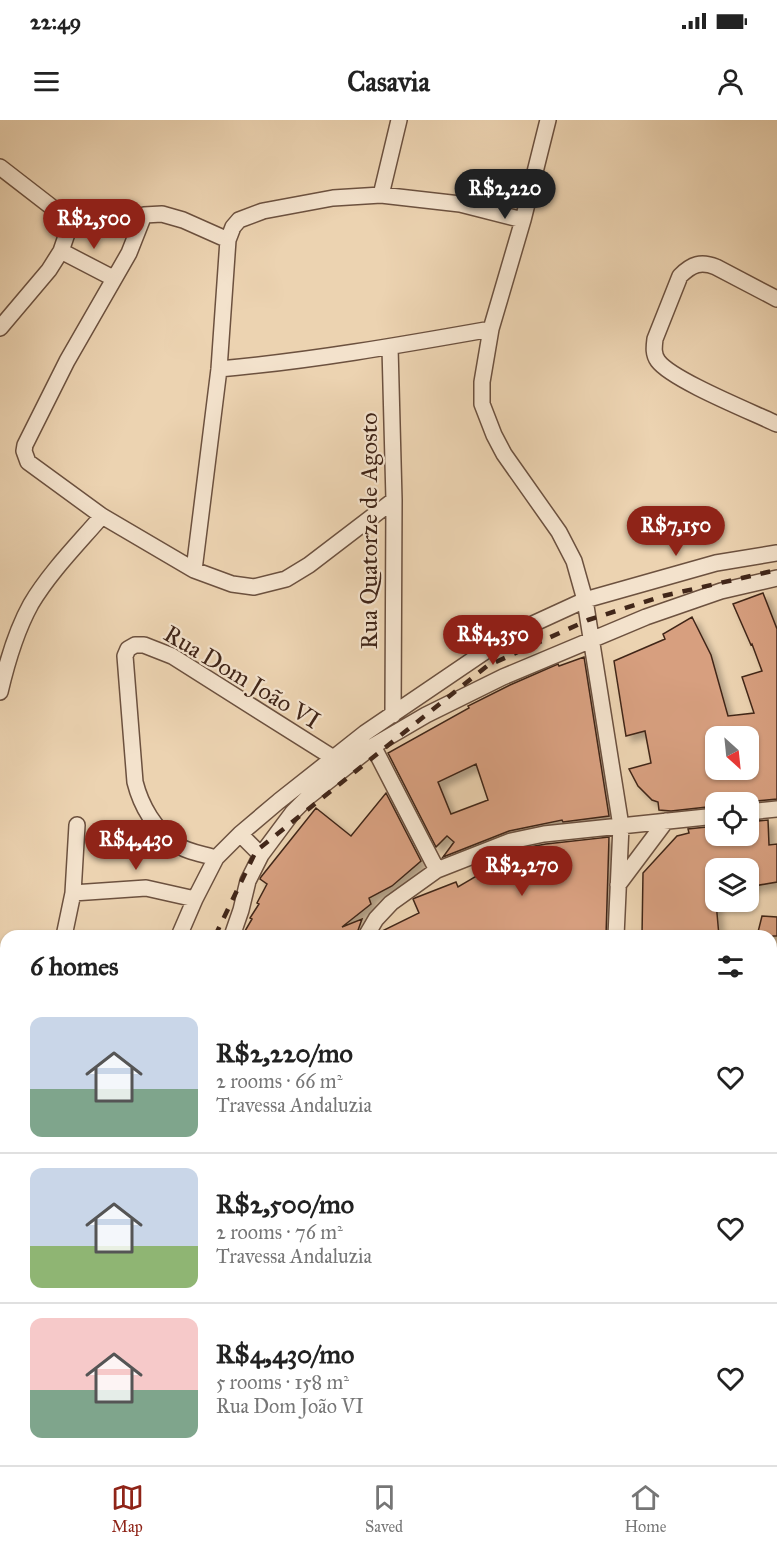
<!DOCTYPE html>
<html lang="en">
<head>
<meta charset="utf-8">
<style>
  body { margin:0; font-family:"IM FELL Great Primer",serif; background:#f6f6f6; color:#222; height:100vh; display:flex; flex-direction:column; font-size:22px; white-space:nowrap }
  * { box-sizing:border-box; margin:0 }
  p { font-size:20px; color:#767676 }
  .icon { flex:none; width:33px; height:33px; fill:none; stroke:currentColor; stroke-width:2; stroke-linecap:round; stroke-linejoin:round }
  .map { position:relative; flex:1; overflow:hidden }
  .panel { position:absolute; left:0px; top:810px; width:777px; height:536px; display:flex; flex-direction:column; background:#fff; border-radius:18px 18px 0 0; box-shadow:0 2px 4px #0004 }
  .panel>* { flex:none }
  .needle { width:39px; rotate:153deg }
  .controls { position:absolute; left:705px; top:606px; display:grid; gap:12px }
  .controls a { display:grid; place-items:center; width:54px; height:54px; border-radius:12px; background:#fff; box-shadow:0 2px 4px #0004; font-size:30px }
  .price { position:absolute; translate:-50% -51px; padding:0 14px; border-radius:21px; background:#8f2418; color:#fff; font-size:20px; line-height:39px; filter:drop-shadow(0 2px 3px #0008) }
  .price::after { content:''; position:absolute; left:50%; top:36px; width:18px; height:14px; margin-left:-9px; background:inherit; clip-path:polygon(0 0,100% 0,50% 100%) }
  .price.active { background:#222; color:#fff }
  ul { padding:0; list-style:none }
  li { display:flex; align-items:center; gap:18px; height:150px; padding:0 30px }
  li+li { border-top:2px solid #e0e0e0 }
  li span { display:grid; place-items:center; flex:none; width:168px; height:120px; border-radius:12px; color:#555 }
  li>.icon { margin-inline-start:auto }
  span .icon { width:72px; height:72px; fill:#fffc; stroke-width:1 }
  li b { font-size:26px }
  h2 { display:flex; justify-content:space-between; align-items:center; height:72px; padding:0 30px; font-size:26px }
  .status { display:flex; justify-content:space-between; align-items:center; height:42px; padding:0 30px; background:#fff; direction:ltr }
  .status svg { height:16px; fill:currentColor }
  header { display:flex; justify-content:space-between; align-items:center; height:78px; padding:0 30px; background:#fff; font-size:27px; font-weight:700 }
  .tab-bar { display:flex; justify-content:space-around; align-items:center; height:84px; border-top:2px solid #e0e0e0; background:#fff; font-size:16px; color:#767676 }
  .tab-bar a { display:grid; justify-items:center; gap:3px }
  .tab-bar .active { color:#8f2418 }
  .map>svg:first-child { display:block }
  .building { fill:#d79f7f; stroke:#412619; stroke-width:1.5; fill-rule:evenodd; filter:url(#shadow) }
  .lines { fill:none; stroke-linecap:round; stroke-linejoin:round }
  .street-casing { stroke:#6c513f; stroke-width:18 }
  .street { stroke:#f3e2cc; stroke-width:15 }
  .rail { stroke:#412619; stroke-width:4.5; stroke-dasharray:10 10; stroke-linecap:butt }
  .labels { text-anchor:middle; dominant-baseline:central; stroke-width:4.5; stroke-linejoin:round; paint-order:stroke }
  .street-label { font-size:24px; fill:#412619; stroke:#f3e2cc }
</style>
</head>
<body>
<div class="status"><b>22:49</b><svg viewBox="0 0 49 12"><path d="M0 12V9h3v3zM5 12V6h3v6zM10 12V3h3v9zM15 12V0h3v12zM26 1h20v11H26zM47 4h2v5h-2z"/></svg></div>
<header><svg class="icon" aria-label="menu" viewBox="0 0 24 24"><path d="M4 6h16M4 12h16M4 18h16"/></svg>Casavia<svg class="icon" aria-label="person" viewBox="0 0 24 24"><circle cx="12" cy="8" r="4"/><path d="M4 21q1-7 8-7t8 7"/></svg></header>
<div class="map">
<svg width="777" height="1345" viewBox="0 0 777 1345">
  <defs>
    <filter id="shadow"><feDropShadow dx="5.5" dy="5.5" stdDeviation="3" flood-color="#0004"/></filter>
  </defs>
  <rect width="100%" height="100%" fill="#ecd3b1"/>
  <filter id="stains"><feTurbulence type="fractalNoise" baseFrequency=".00333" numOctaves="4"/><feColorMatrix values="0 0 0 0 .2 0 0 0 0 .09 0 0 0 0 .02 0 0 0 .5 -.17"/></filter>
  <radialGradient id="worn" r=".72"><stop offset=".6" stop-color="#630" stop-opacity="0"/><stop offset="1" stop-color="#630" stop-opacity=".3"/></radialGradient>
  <path class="building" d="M763,473L777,509V679L746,682H716V686L671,691L659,690L658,682L652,680L638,666L629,649L651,643L645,611L626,616L614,541L665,519L663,514L692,497L711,535L728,596L754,593L742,557L762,551L752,524L751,525L733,484ZM716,616H748V650H716Z
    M584,537L609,696L563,702L562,700L509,711L443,737L454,722L447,716L436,727L388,633L469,588L468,586L510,565L558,544L559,546ZM476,644L488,680L451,694L438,662Z
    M386,673L421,741L392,766L369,778L371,784L342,807L362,799L356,816H242L252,799L250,798L259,784L257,783L267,764L260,759L261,757L316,688L351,716Z
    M768,700L769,725L777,724V762L748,767V748H716V782L719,816H642L643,753L677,716L689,713L688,709L716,706V716H749L748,702Z
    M609,717L606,816H377L380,812L419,793L413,779L415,778L456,762L458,767L524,728L546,724Z
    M762,796L777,797V816H757Z"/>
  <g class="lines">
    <g class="street-casing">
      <path id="street" d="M548,0L523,100L491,209L482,262V284L494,315L504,334L559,412L574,441L585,480L621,706L616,816
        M0,47L71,102
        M381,75L399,0
        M144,95L129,133L67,241L25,325L24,331L28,342L102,396L194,450L232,464L254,467L286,459L309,445L394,380
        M71,102L104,103L144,95L162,94L183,100L228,120
        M61,131L113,158
        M777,179L716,147C701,141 692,144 680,156L655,219C654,227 653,234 658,241C672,260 752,292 777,304
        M0,208L49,150L61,131L71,102
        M390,227L394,380L393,595
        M219,249C310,241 401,225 491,209
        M194,450L219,249L228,120L233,107L239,100L263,91L333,78L381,75L460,84L523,100
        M0,572C7,542 16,511 31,484C50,452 78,424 102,396
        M373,626L437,750
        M748,692L777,689
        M261,735L293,692L308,677L373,626L426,595L503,557L646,497L721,471L777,458
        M216,738C204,734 186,732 176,724C155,710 141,686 135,662L125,536L128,529L135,525H144L172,536L332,637
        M618,765L666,701
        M73,773L146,768L195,779
        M64,816L73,773L77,705
        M179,816L195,779L216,738L240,714L279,681L365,613L496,524L524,508L585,480L716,443L777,433
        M232,816L241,790L248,761L261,735L240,714
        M366,816L376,799L391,783L437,750L511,721L544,714L716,696
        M771,891L777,867
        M0,967L6,954
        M0,1263L6,1248
        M306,1340L307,1345
        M622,1340L625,1345
        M38,1345L41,1340
        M154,1345L156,1340
        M536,1345L537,1340
        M692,1345L693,1340"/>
    </g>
    <use href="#street" class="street"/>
    <path class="rail" d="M215,816L256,731L487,546L588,500L663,476L777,450
      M11,1345L13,1340"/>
  </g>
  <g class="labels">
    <g class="street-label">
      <text transform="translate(369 411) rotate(-90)">Rua Quatorze de Agosto</text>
      <text transform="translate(242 557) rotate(31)">Rua Dom João VI</text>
    </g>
  </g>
  <rect width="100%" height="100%" filter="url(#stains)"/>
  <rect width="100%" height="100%" fill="url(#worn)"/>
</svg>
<div class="controls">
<a><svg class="needle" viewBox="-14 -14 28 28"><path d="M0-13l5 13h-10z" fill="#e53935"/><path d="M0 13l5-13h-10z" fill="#767676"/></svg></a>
<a><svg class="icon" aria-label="locate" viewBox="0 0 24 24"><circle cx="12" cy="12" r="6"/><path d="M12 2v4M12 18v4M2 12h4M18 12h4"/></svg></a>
<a><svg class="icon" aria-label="layers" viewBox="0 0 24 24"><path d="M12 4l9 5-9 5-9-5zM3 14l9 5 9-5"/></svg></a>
</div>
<b class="price active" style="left:505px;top:100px">R$2,220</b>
<b class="price" style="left:94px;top:130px">R$2,500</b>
<b class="price" style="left:676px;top:437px">R$7,150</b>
<b class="price" style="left:493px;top:546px">R$4,350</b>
<b class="price" style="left:136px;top:751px">R$4,430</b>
<b class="price" style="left:522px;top:777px">R$2,270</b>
<section class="panel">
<h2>6 homes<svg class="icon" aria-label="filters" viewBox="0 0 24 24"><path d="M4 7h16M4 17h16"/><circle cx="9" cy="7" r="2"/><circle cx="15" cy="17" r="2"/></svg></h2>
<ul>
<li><span style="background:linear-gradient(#c9d6e8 60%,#7fa58c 0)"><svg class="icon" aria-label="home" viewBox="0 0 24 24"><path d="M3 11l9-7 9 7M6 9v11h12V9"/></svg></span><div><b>R$2,220/mo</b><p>2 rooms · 66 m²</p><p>Travessa Andaluzia</p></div><svg class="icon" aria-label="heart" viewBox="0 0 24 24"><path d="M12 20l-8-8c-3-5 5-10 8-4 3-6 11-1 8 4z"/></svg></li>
<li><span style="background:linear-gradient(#c9d6e8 65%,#8fb573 0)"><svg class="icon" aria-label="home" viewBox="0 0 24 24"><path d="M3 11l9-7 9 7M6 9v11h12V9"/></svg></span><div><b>R$2,500/mo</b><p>2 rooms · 76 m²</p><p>Travessa Andaluzia</p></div><svg class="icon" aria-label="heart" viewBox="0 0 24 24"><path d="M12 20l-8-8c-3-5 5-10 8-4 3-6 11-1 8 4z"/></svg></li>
<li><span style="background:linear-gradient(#f6c9c9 60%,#7fa58c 0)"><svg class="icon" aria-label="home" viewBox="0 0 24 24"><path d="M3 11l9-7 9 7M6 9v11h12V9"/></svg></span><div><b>R$4,430/mo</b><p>5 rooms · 158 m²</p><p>Rua Dom João VI</p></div><svg class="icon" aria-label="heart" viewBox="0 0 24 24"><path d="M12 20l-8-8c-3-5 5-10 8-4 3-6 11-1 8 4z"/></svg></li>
</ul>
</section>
</div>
<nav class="tab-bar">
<a class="active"><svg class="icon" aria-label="map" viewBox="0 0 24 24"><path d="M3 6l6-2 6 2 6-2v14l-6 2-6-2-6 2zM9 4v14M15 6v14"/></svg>Map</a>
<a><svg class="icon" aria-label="saved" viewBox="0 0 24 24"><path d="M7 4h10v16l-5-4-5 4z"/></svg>Saved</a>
<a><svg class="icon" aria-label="home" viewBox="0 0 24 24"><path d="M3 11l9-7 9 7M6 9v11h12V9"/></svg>Home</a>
</nav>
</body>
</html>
